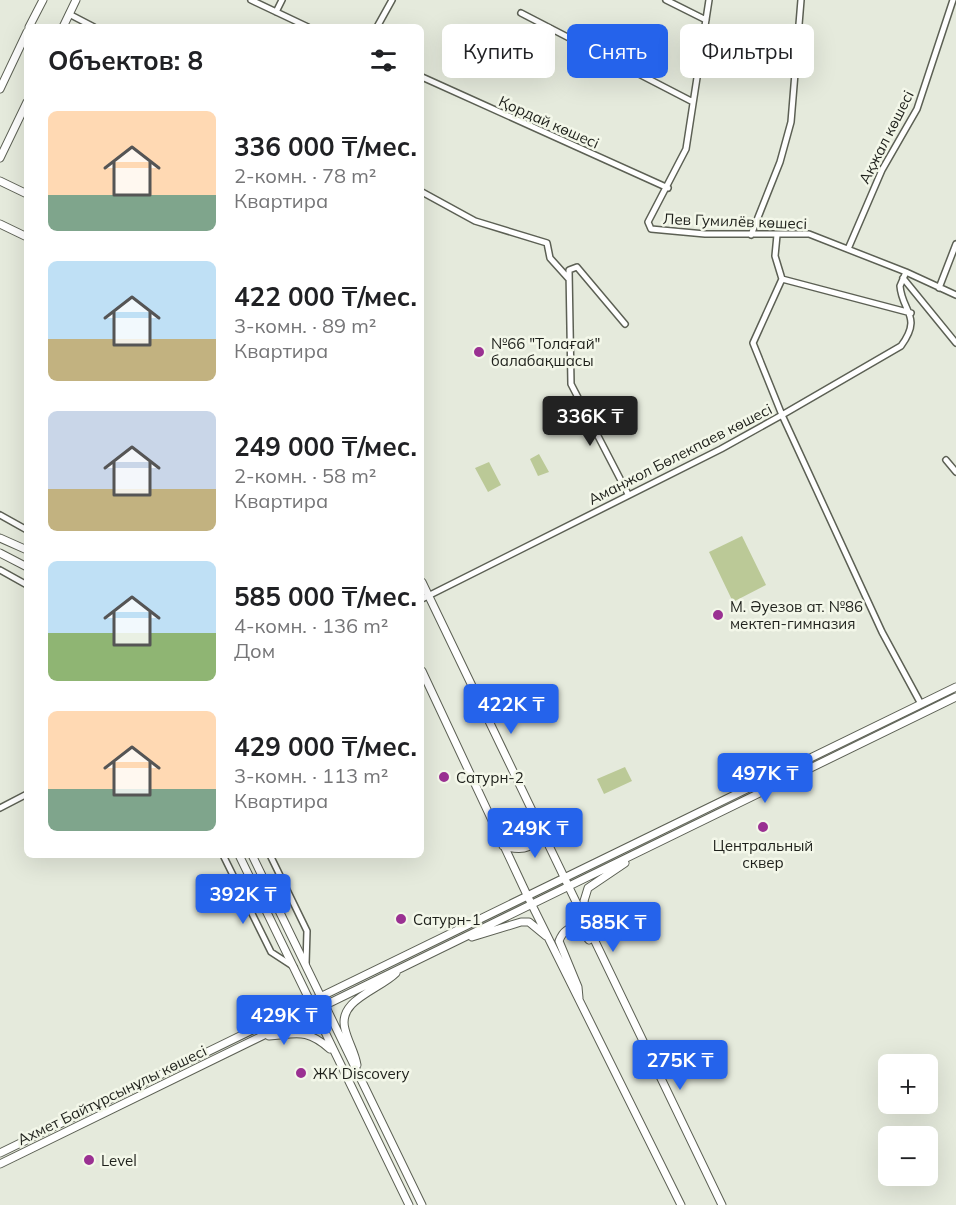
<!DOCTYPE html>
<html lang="ru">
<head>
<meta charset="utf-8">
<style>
  body { margin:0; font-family:Mulish,sans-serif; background:#f6f6f6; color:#202124; height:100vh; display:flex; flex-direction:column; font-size:22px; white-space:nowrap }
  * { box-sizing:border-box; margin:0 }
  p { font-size:20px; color:#757577 }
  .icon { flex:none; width:33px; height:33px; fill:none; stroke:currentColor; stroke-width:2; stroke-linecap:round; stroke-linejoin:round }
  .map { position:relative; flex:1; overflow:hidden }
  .panel { position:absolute; left:24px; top:24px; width:400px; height:834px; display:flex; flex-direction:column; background:#fff; border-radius:9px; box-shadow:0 6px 24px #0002 }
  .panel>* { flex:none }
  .banner { position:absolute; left:442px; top:24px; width:423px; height:54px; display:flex; gap:12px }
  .fabs { position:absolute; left:878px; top:1054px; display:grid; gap:12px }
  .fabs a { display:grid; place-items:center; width:60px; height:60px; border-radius:9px; background:#fff; box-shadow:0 6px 24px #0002; font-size:30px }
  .price { position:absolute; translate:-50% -51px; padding:0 14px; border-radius:6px; background:#2563eb; color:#fff; font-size:20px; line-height:39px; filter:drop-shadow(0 2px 3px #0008) }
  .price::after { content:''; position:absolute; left:50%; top:36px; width:18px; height:14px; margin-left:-9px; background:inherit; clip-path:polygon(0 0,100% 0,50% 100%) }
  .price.active { background:#222; color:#fff }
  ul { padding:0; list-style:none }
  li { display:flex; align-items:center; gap:18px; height:150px; padding:0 24px }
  li span { display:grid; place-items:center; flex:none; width:168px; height:120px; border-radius:9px; color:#555 }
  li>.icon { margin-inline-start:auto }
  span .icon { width:72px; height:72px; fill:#fffc; stroke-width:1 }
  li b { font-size:26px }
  h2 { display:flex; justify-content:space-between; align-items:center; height:72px; padding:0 24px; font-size:26px }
  .chip { padding:0 21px; border-radius:9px; background:#fff; box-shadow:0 6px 24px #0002; font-size:21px; line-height:54px }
  .chip.active { background:#2563eb; color:#fff }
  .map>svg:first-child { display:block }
  .green { fill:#bbc997 }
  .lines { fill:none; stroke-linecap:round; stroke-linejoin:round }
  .street-casing { stroke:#5c6054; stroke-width:8 }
  .secondary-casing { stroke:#5c6054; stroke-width:9 }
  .street { stroke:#fff; stroke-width:5 }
  .secondary { stroke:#fff; stroke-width:7 }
  .poi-dot { fill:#9a3092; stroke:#f3f7e9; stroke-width:2 }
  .labels { text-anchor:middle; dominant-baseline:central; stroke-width:5; stroke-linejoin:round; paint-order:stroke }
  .street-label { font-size:15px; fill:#1e201b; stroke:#f3f7e9 }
  .poi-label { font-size:15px; fill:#1e201b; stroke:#f3f7e9; text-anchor:start }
</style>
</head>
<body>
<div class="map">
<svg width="956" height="1205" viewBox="0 0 956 1205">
  <rect width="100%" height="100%" fill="#e5eadc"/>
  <path class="green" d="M539,454L549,472L538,476L530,459Z
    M489,462L501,485L488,492L475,468Z
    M742,536L766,585L733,602L709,552Z
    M625,767L632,781L604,794L597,779Z"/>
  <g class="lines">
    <g class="street-casing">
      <path id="street" d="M251,0L308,27
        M666,0L706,20
        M709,0L686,149L648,222L651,229L705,234H809L906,272L956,295
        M276,12L282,0
        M521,13L693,102
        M69,14L94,27
        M377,27L392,0
        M422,77L668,188
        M422,192L475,221L547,243L550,258L568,278
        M751,235L780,162L791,122L801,0
        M777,235L775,256L782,279L753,343L782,415L901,346C923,316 902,312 900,286L906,272
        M848,249L882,170L917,109L953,0
        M903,278L956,343
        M782,279L911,313
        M939,288L956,244
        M625,324L577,267L569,270L571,384L628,494
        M946,460L956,472
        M0,515L27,530
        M0,570L27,585
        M422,599L721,449L782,415L882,632L921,704
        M0,808L27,794
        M223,855L271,952L294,967
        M270,855L307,931L306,964"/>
    </g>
    <g class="secondary-casing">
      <path id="secondary" d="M29,27L43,0
        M63,27L76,0
        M0,89L27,32
        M0,158L27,102
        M0,181L27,194
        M0,224L27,237
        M0,538L27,550
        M0,553L27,567
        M422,582L722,1205
        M422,671L527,895L681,1205
        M503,846C525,852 535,849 539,826
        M239,855L409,1205
        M252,855L422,1205
        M588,920L584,901L588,888L625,863
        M472,937L521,922H529L546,936
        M579,998L578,987L559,941C563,931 568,927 579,928L589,940
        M269,1036C297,1034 306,1028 330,1049
        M357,1065C355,1052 348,1042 345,1029C337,1000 379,990 396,973
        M0,1153L956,687
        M0,1164L956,697"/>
    </g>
    <use href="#street" class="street"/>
    <use href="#secondary" class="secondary"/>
  </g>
  <g class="poi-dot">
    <circle cx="479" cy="352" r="6"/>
    <circle cx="718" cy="615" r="6"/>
    <circle cx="444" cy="777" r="6"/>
    <circle cx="763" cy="827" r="6"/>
    <circle cx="401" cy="919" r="6"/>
    <circle cx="301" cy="1073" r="6"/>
    <circle cx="89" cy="1160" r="6"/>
  </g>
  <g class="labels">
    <g class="street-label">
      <text transform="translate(549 122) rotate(24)">Қордай көшесі</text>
      <text transform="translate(886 137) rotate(-63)">Ақжал көшесі</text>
      <text transform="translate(735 221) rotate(2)">Лев Гумилёв көшесі</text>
      <text transform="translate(680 454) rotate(-27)">Аманжол Бөлекпаев көшесі</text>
      <text transform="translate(112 1095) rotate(-26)">Ахмет Байтұрсынұлы көшесі</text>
    </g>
    <g class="poi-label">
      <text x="491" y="343">№66 "Толағай"<tspan x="491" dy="17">балабақшасы</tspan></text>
      <text x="730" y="606">М. Әуезов ат. №86<tspan x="730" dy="17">мектеп-гимназия</tspan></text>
      <text x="456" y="777">Сатурн-2</text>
      <text x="763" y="845" text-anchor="middle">Центральный<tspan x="763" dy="17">сквер</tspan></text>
      <text x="413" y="919">Сатурн-1</text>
      <text x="313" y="1073">ЖК Discovery</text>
      <text x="101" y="1160">Level</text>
    </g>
  </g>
</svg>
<div class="fabs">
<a>+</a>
<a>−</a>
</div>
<b class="price active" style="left:590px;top:447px">336K ₸</b>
<b class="price" style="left:511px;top:735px">422K ₸</b>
<b class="price" style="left:765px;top:804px">497K ₸</b>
<b class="price" style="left:535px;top:859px">249K ₸</b>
<b class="price" style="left:243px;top:925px">392K ₸</b>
<b class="price" style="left:613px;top:953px">585K ₸</b>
<b class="price" style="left:284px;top:1046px">429K ₸</b>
<b class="price" style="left:680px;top:1091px">275K ₸</b>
<div class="banner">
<a class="chip">Купить</a>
<a class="chip active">Снять</a>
<a class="chip">Фильтры</a>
</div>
<section class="panel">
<h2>Объектов: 8<svg class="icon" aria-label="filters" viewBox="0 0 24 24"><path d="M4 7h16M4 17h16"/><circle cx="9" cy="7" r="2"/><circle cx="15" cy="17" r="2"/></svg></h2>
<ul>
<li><span style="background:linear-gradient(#ffd9b3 70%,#7fa58c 0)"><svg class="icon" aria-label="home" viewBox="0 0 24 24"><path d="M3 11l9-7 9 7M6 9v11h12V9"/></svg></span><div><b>336 000 ₸/мес.</b><p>2-комн. · 78 m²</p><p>Квартира</p></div></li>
<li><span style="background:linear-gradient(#bfe0f5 65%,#c2b280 0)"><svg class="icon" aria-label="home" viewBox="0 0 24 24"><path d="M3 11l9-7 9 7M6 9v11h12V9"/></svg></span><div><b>422 000 ₸/мес.</b><p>3-комн. · 89 m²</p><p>Квартира</p></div></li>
<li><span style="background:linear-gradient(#c9d6e8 65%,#c2b280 0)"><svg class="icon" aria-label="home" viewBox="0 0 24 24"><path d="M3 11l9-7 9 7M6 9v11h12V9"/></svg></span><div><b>249 000 ₸/мес.</b><p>2-комн. · 58 m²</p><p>Квартира</p></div></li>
<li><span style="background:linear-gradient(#bfe0f5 60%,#8fb573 0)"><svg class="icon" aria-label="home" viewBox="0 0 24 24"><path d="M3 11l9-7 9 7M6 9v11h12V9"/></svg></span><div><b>585 000 ₸/мес.</b><p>4-комн. · 136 m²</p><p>Дом</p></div></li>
<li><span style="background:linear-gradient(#ffd9b3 65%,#7fa58c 0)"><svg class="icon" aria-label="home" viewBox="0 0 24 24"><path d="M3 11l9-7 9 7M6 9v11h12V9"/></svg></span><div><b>429 000 ₸/мес.</b><p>3-комн. · 113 m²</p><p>Квартира</p></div></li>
</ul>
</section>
</div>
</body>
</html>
